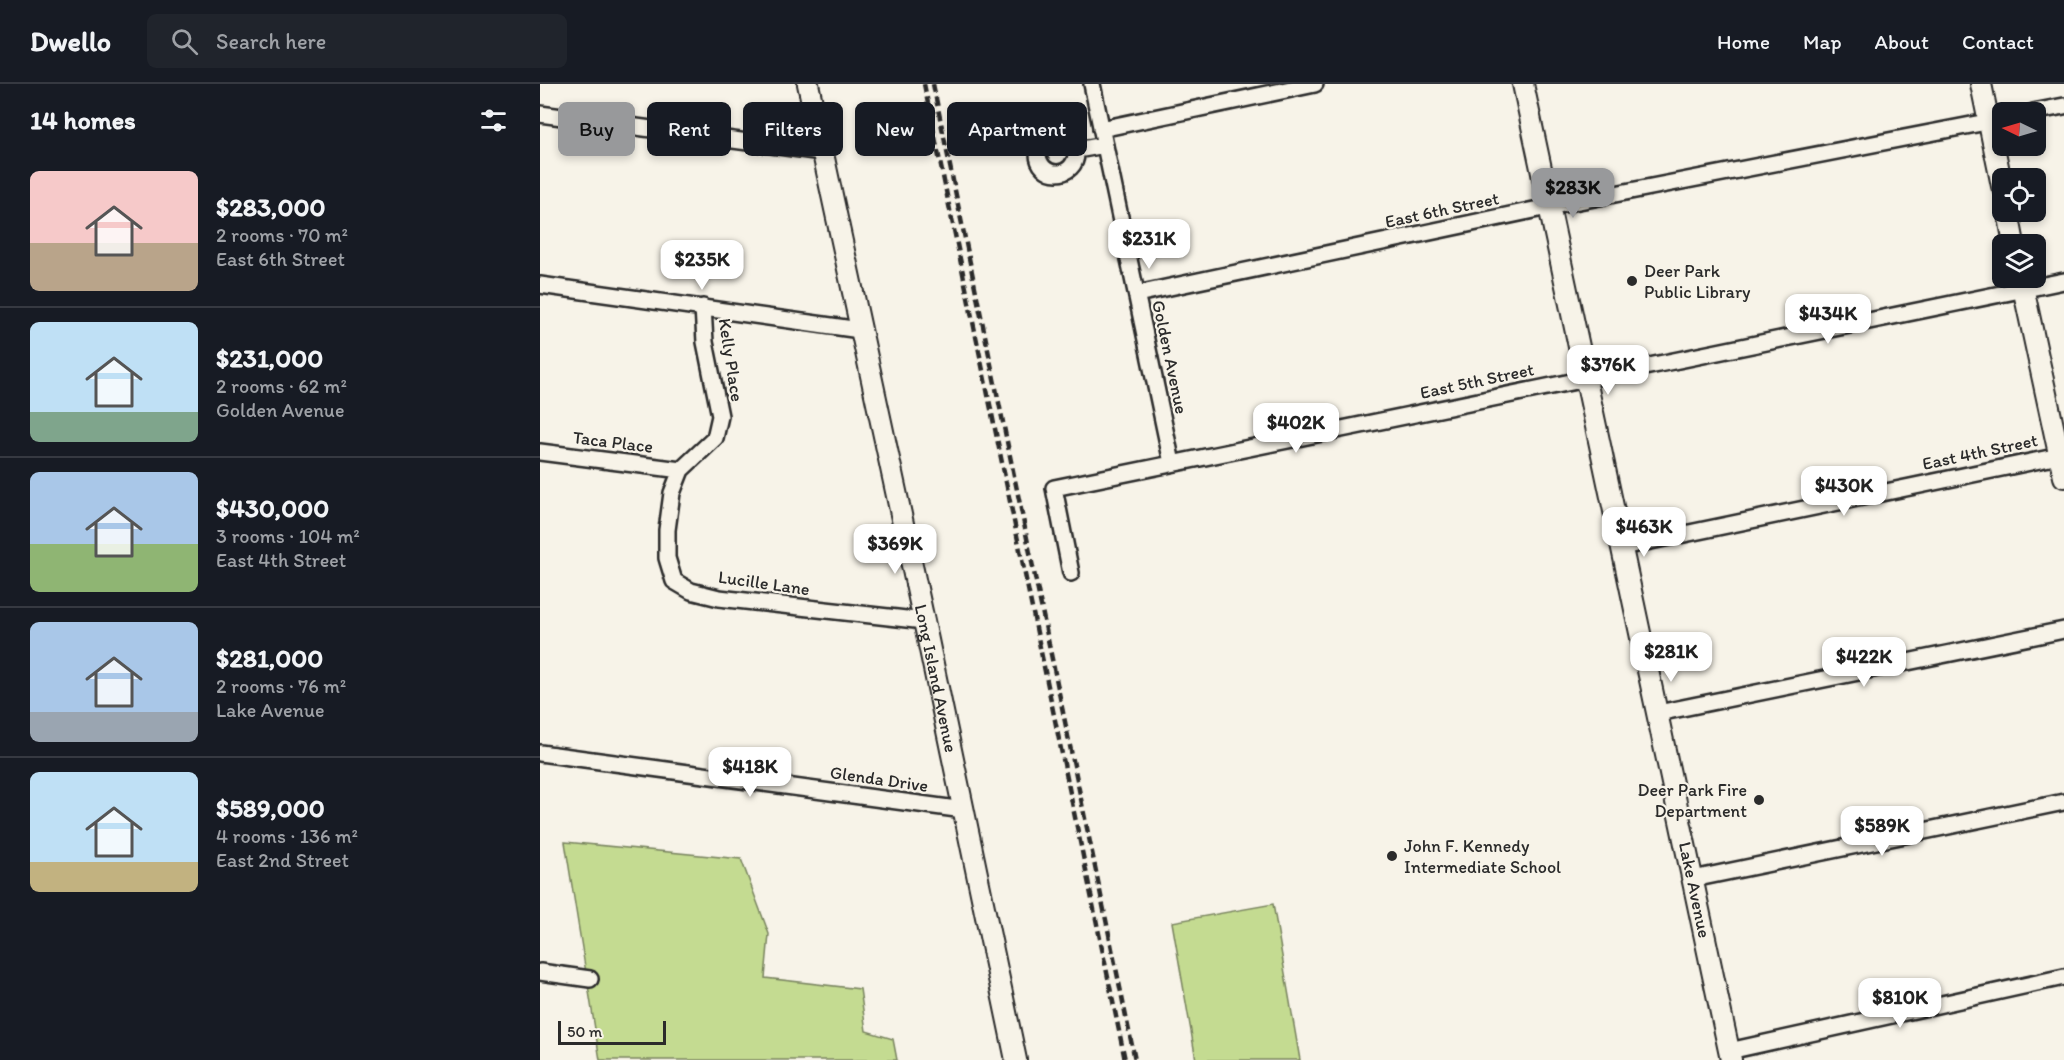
<!DOCTYPE html>
<html lang="en">
<head>
<meta charset="utf-8">
<style>
  body { margin:0; font-family:Itim,sans-serif; background:#20242c; color:#f1f3f6; height:100vh; display:flex; flex-direction:column; font-size:22px; white-space:nowrap }
  * { box-sizing:border-box; margin:0 }
  p { font-size:20px; color:#9ea1a6 }
  .icon { flex:none; width:33px; height:33px; fill:none; stroke:currentColor; stroke-width:2; stroke-linecap:round; stroke-linejoin:round }
  .map { position:relative; flex:1; overflow:hidden }
  .side { display:flex; flex-direction:column; background:#171b24; width:540px }
  .side>* { flex:none }
  .top-card { position:absolute; left:18px; top:18px; width:570px; height:54px; display:flex; gap:12px }
  .needle { width:39px; rotate:275deg }
  .tools { position:absolute; left:1452px; top:18px; display:grid; gap:12px }
  .tools a { display:grid; place-items:center; width:54px; height:54px; border-radius:9px; background:#171b24; box-shadow:0 3px 9px #0003; font-size:30px }
  .scale { position:absolute; left:18px; bottom:15px; width:108px; box-sizing:border-box; padding-left:6px; border:3px solid #2b2b2b; border-top:0; font-size:16px; line-height:21px; white-space:nowrap; color:#2b2b2b; -webkit-text-stroke:4px #f7f3e8; paint-order:stroke }
  .price { position:absolute; translate:-50% -51px; padding:0 14px; border-radius:12px; background:#fff; color:#222; font-size:20px; line-height:39px; filter:drop-shadow(0 2px 3px #0008) }
  .price::after { content:''; position:absolute; left:50%; top:36px; width:18px; height:14px; margin-left:-9px; background:inherit; clip-path:polygon(0 0,100% 0,50% 100%) }
  .price.current { background:#98999b; color:#111 }
  ul { padding:0; list-style:none }
  li { display:flex; align-items:center; gap:18px; height:150px; padding:0 30px }
  li+li { border-top:2px solid #363941 }
  li span { display:grid; place-items:center; flex:none; width:168px; height:120px; border-radius:9px; color:#555 }
  li>.icon { margin-inline-start:auto }
  span .icon { width:72px; height:72px; fill:#fffc; stroke-width:1 }
  li b { font-size:26px }
  h2 { display:flex; justify-content:space-between; align-items:center; height:72px; padding:0 30px; font-size:26px }
  .tag { padding:0 21px; border-radius:9px; background:#171b24; box-shadow:0 3px 9px #0003; font-size:21px; line-height:54px }
  .tag.current { background:#98999b; color:#111 }
  header { display:flex; align-items:center; gap:36px; box-sizing:border-box; height:84px; padding:0 30px; background:#171b24; border-bottom:2px solid #363941 }
  header strong { font-size:28px }
  nav { display:flex; gap:33px; margin-inline-start:auto; font-size:21px }
  .search { width:420px; height:54px; background:#20242c; display:flex; align-items:center; gap:15px; box-sizing:border-box; padding:0 21px; border-radius:9px; color:#9ea1a6; font-size:22px }
  main { display:flex; flex:1; min-height:0 }
  .map>svg:first-child { display:block }
  .green { fill:#c4db91; stroke:#78835e; stroke-width:1.5 }
  .lines { fill:none; stroke-linecap:round; stroke-linejoin:round }
  .minor-casing { stroke:#2b2b2b; stroke-width:20 }
  .tertiary-casing { stroke:#2b2b2b; stroke-width:24 }
  .minor { stroke:#f7f3e8; stroke-width:15 }
  .tertiary { stroke:#f7f3e8; stroke-width:20 }
  .rail { stroke:#2b2b2b; stroke-width:4.5; stroke-dasharray:9 4.5; stroke-linecap:butt }
  .poi-dot { fill:#2b2b2b; stroke:#f7f3e8; stroke-width:2 }
  .labels { text-anchor:middle; dominant-baseline:central; stroke-width:4.5; stroke-linejoin:round; paint-order:stroke }
  .street-label { font-size:18px; fill:#2b2b2b; stroke:#f7f3e8 }
  .poi-label { font-size:18px; fill:#2b2b2b; stroke:#f7f3e8; text-anchor:start }
</style>
</head>
<body>
<header>
<strong>Dwello</strong>
<div class="search"><svg class="icon" aria-label="search" viewBox="0 0 24 24"><circle cx="10" cy="10" r="6"/><path d="M15 15l6 6"/></svg>Search here</div>
<nav><a>Home</a><a>Map</a><a>About</a><a>Contact</a></nav>
</header>
<main>
<section class="side">
<h2>14 homes<svg class="icon" aria-label="filters" viewBox="0 0 24 24"><path d="M4 7h16M4 17h16"/><circle cx="9" cy="7" r="2"/><circle cx="15" cy="17" r="2"/></svg></h2>
<ul>
<li><span style="background:linear-gradient(#f6c9c9 60%,#b9a48a 0)"><svg class="icon" aria-label="home" viewBox="0 0 24 24"><path d="M3 11l9-7 9 7M6 9v11h12V9"/></svg></span><div><b>$283,000</b><p>2 rooms · 70 m²</p><p>East 6th Street</p></div></li>
<li><span style="background:linear-gradient(#bfe0f5 75%,#7fa58c 0)"><svg class="icon" aria-label="home" viewBox="0 0 24 24"><path d="M3 11l9-7 9 7M6 9v11h12V9"/></svg></span><div><b>$231,000</b><p>2 rooms · 62 m²</p><p>Golden Avenue</p></div></li>
<li><span style="background:linear-gradient(#a9c7e8 60%,#8fb573 0)"><svg class="icon" aria-label="home" viewBox="0 0 24 24"><path d="M3 11l9-7 9 7M6 9v11h12V9"/></svg></span><div><b>$430,000</b><p>3 rooms · 104 m²</p><p>East 4th Street</p></div></li>
<li><span style="background:linear-gradient(#a9c7e8 75%,#9aa5b1 0)"><svg class="icon" aria-label="home" viewBox="0 0 24 24"><path d="M3 11l9-7 9 7M6 9v11h12V9"/></svg></span><div><b>$281,000</b><p>2 rooms · 76 m²</p><p>Lake Avenue</p></div></li>
<li><span style="background:linear-gradient(#bfe0f5 75%,#c2b280 0)"><svg class="icon" aria-label="home" viewBox="0 0 24 24"><path d="M3 11l9-7 9 7M6 9v11h12V9"/></svg></span><div><b>$589,000</b><p>4 rooms · 136 m²</p><p>East 2nd Street</p></div></li>
</ul>
</section>
<div class="map">
<svg width="1524" height="976" viewBox="0 0 1524 976">
  <rect width="100%" height="100%" fill="#f7f3e8"/>
  <filter id="ink" filterUnits="userSpaceOnUse"><feTurbulence type="fractalNoise" baseFrequency=".0167" numOctaves="2"/><feDisplacementMap in="SourceGraphic" scale="12" xChannelSelector="R" yChannelSelector="G"/><feConvolveMatrix kernelMatrix="1 2 1 2 8 2 1 2 1" color-interpolation-filters="sRGB"/></filter>
  <g filter="url(#ink)">
    <path class="green" d="M25,758L201,775L229,850L225,894L320,905L326,947L353,955L357,976H60Z
      M733,820L760,976H656L632,838Z"/>
    <g class="lines">
      <g class="minor-casing">
        <path id="minor" d="M552,0L632,379
          M1493,28L1524,22
          M0,30L282,68
          M561,45L775,0
          M498 70a19 19 0 1 1 38 0a19 19 0 1 1-38 0Z
          M537,66L565,61
          M0,201L320,246
          M597,210L1008,123L1462,35
          M163,223L165,258L180,332L175,354L141,386L132,409L127,446V474L134,497L151,507L179,514L384,537
          M0,368L141,386
          M1082,463L1524,371
          M531,489L514,404L1524,197
          M1118,629L1524,546
          M0,669L424,726
          M1153,795L1524,718
          M0,888L50,895
          M1189,967L1524,893"/>
      </g>
      <g class="tertiary-casing">
        <g id="tertiary">
          <path id="s1" d="M268,0L384,537L476,976"/>
          <path id="s2" d="M983,0L1191,976"/>
          <path d="M1441,0L1462,102"/>
          <path d="M1468,128L1474,160"/>
          <path d="M1481,194L1524,393"/>
        </g>
      </g>
      <use href="#minor" class="minor"/>
      <use href="#tertiary" class="tertiary"/>
      <path class="rail" d="M384,0L585,976
        M393,0L595,976"/>
    </g>
  </g>
  <g class="poi-dot">
    <circle cx="1092" cy="197" r="6"/>
    <circle cx="1219" cy="716" r="6"/>
    <circle cx="852" cy="772" r="6"/>
  </g>
  <g class="labels">
    <g class="street-label">
      <text transform="translate(902 126) rotate(-12)">East 6th Street</text>
      <text transform="translate(630 273) rotate(78)">Golden Avenue</text>
      <text transform="translate(191 276) rotate(81)">Kelly Place</text>
      <text transform="translate(937 297) rotate(-12)">East 5th Street</text>
      <text transform="translate(73 358) rotate(7)">Taca Place</text>
      <text transform="translate(1440 368) rotate(-12)">East 4th Street</text>
      <text transform="translate(224 499) rotate(8)">Lucille Lane</text>
      <text stroke="none"><textPath href="#s1" startOffset="608">Long Island Avenue</textPath></text>
      <text transform="translate(339 695) rotate(8)">Glenda Drive</text>
      <text stroke="none"><textPath href="#s2" startOffset="824">Lake Avenue</textPath></text>
    </g>
    <g class="poi-label">
      <text x="1104" y="187">Deer Park<tspan x="1104" dy="21">Public Library</tspan></text>
      <text x="1207" y="706" text-anchor="end">Deer Park Fire<tspan x="1207" dy="21">Department</tspan></text>
      <text x="864" y="762">John F. Kennedy<tspan x="864" dy="21">Intermediate School</tspan></text>
    </g>
  </g>
</svg>
<div class="tools">
<a><svg class="needle" viewBox="-14 -14 28 28"><path d="M0-13l5 13h-10z" fill="#e53935"/><path d="M0 13l5-13h-10z" fill="#9ea1a6"/></svg></a>
<a><svg class="icon" aria-label="locate" viewBox="0 0 24 24"><circle cx="12" cy="12" r="6"/><path d="M12 2v4M12 18v4M2 12h4M18 12h4"/></svg></a>
<a><svg class="icon" aria-label="layers" viewBox="0 0 24 24"><path d="M12 4l9 5-9 5-9-5zM3 14l9 5 9-5"/></svg></a>
</div>
<div class="scale">50 m</div>
<b class="price current" style="left:1033px;top:135px">$283K</b>
<b class="price" style="left:609px;top:186px">$231K</b>
<b class="price" style="left:162px;top:207px">$235K</b>
<b class="price" style="left:1288px;top:261px">$434K</b>
<b class="price" style="left:1068px;top:312px">$376K</b>
<b class="price" style="left:756px;top:370px">$402K</b>
<b class="price" style="left:1304px;top:433px">$430K</b>
<b class="price" style="left:1104px;top:474px">$463K</b>
<b class="price" style="left:355px;top:491px">$369K</b>
<b class="price" style="left:1131px;top:599px">$281K</b>
<b class="price" style="left:1324px;top:604px">$422K</b>
<b class="price" style="left:210px;top:714px">$418K</b>
<b class="price" style="left:1342px;top:773px">$589K</b>
<b class="price" style="left:1360px;top:945px">$810K</b>
<div class="top-card">
<a class="tag current">Buy</a>
<a class="tag">Rent</a>
<a class="tag">Filters</a>
<a class="tag">New</a>
<a class="tag">Apartment</a>
</div>
</div>
</main>
</body>
</html>
